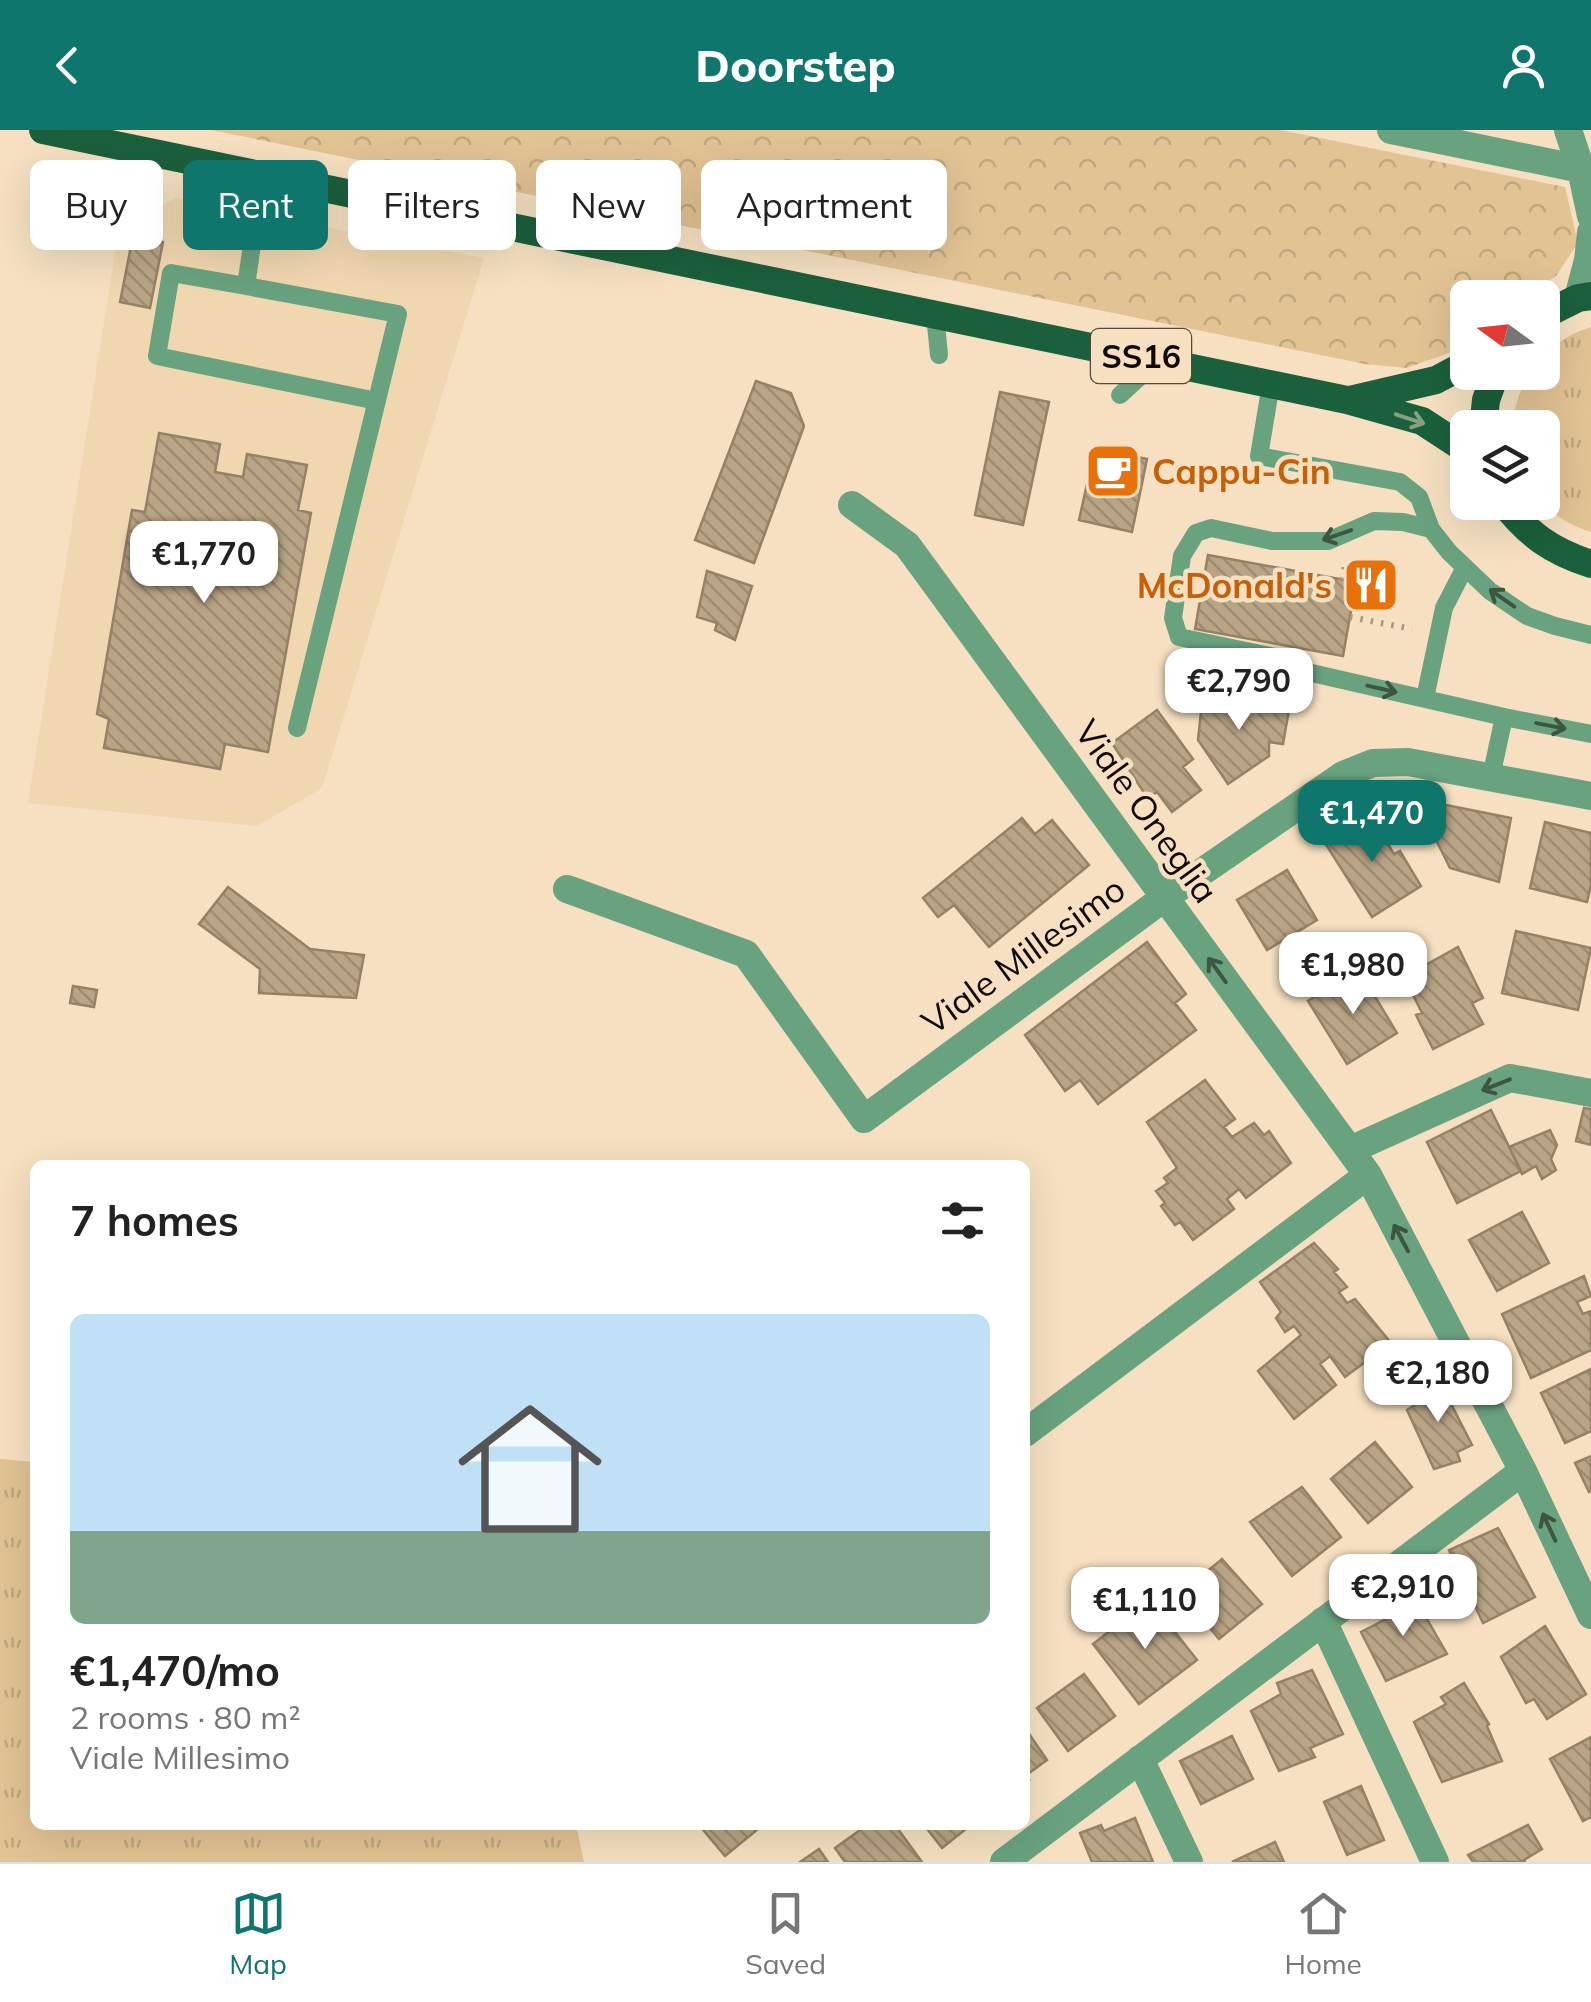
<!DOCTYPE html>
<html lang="en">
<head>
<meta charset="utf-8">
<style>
  body { margin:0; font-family:Mulish,sans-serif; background:#f2f2f2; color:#222; height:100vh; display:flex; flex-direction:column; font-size:38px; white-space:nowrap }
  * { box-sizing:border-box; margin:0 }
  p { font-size:32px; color:#767676 }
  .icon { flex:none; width:55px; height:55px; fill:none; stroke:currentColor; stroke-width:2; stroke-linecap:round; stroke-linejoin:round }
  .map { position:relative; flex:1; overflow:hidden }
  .details { position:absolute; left:30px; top:1030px; width:1000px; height:670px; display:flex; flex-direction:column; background:#fff; border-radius:15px; box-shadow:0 10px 40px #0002 }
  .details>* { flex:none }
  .banner { position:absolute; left:30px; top:30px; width:1000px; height:90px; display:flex; gap:20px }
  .needle { width:65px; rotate:285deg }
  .fabs { position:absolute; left:1450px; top:150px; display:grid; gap:20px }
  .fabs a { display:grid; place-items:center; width:110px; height:110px; border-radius:15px; background:#fff; box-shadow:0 10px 40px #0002; font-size:50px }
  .price { position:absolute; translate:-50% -85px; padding:0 22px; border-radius:20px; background:#fff; color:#222; font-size:32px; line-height:65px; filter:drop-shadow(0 2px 5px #0008) }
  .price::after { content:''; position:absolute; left:50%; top:60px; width:30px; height:22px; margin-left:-15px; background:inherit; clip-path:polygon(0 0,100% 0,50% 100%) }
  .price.on { background:#0f766e; color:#fff }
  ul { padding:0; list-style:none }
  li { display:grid; align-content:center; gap:20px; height:530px; padding:0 40px }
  li span { display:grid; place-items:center; height:310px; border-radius:15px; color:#555 }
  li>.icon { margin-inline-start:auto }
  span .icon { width:180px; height:180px; fill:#fffc; stroke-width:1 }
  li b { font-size:42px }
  h2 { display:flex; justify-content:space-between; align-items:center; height:120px; padding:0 40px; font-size:42px }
  .chip { padding:0 35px; border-radius:15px; background:#fff; box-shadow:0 10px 40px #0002; font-size:35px; line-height:90px }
  .chip.on { background:#0f766e; color:#fff }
  header { display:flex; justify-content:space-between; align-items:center; height:130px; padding:0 40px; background:#0f766e; color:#fff; font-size:45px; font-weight:800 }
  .tab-bar { display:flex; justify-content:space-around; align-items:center; height:140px; border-top:2px solid #e0e0e0; background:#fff; font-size:28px; color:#767676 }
  .tab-bar a { display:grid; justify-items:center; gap:5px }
  .tab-bar .on { color:#0f766e }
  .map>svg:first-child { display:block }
  .built { fill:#f1d7b0 }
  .grass { fill:url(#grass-tufts) }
  .park { fill:url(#park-crowns) }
  .building { fill:url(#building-back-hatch); stroke:#958265; stroke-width:2.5 }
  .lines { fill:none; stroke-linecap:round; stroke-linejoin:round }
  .path { stroke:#a99881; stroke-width:6; stroke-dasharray:2.5 8; stroke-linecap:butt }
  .service { stroke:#69a27f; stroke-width:18 }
  .minor { stroke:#69a27f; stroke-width:28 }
  .primary { stroke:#1b603c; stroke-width:28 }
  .oneway { stroke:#88a07e }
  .oneway2 { stroke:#3d5640 }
  .labels { text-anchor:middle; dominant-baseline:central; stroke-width:9; stroke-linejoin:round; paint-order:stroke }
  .shield { fill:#f6e0c1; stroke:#564a3b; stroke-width:2.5 }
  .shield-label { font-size:32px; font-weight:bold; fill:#110a02 }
  .food-label { font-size:35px; font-weight:bold; fill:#c56008; stroke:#f6e0c1; text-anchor:start }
  .street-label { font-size:35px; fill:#110a02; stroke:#f6e0c1 }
</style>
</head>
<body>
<header><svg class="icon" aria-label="back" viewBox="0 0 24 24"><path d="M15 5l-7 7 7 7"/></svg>Doorstep<svg class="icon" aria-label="person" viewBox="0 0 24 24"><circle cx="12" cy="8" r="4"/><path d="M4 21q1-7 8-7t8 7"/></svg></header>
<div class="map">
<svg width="1591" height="1732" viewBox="0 0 1591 1732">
  <defs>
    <pattern id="grass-tufts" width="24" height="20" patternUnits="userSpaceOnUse" patternTransform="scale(2.5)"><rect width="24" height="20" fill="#e2c394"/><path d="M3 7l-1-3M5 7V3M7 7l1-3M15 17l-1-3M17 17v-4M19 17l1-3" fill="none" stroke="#c1a67e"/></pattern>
    <pattern id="park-crowns" width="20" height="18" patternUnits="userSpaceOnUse" patternTransform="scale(2.5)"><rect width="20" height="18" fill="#e2c394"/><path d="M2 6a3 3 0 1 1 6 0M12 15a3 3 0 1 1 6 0" fill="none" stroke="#c1a67e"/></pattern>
    <pattern id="building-back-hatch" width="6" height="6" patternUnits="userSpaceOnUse" patternTransform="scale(2.5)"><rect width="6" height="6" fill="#b9a486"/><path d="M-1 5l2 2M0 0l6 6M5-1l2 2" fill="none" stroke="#9e8c72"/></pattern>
  </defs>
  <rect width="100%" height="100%" fill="#f6e0c1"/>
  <path class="built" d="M176,68L484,128L322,658L257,696L28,673L119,97Z"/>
  <path class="grass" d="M1591,197V402C1571,396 1557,387 1542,373V298L1513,297C1513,279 1520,262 1528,245L1530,243L1542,242L1543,225C1557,212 1572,203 1591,197Z
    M0,1329L35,1332V1695H576L584,1732H0Z"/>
  <path class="park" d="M211,0H1280L1565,57L1578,113L1556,146L1523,167L1468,168L1467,210L1452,222L1406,238L1365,234Z"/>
  <path class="building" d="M133,106L163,112L150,178L120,172Z
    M756,251L791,263L804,296L754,433L695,410Z
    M1000,262L1049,272L1023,395L975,385Z
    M159,303L220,314L215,342L243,347L247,324L307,335L298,380L311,383L268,622L225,614L220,639L104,618L109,589L97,584L132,380L145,382Z
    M1095,318L1147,329L1132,402L1079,390Z
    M1208,425L1356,452L1343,526L1195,499Z
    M707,441L752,456L735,510L715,500L717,493L697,487Z
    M1203,563L1289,580L1283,614L1269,612V626L1228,654L1198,610Z
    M1157,580L1193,629L1183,637L1201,660L1172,682L1157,662L1148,669L1112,613Z
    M1446,675L1511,688L1499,752L1450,738L1428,694L1441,692Z
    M1368,682L1394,724L1400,721L1421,756L1372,787L1323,710Z
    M1022,688L1035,704L1052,690L1089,735L989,817L954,775L938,787L923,768Z
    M1545,692L1591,703V755L1587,772L1530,758Z
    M1287,740L1317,790L1267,820L1237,770Z
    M228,757L310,819L364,825L356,868L259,863L260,839L199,794Z
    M1516,801L1591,818L1578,880L1502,863Z
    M1147,812L1186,864L1175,873L1196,900L1098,974L1080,950L1065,961L1025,905Z
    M1458,817L1483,868L1472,873L1483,894L1433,919L1416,885L1422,883L1404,847Z
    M1359,840L1397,903L1347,934L1308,871Z
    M73,856L97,860L94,877L70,873Z
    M1205,950L1235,989L1224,997L1232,1007L1254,993L1264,1005L1269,1001L1291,1033L1246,1068L1239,1059L1227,1069L1234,1079L1193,1110L1180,1092L1175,1095L1161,1076L1165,1073L1156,1061L1168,1053L1164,1048L1177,1038L1147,992Z
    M1584,978L1591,979V1015L1576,1011Z
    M1491,980L1521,1041L1457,1073L1427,1012Z
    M1550,1000L1557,1015L1551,1029L1556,1040L1542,1049L1536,1036L1522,1044L1509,1017Z
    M1522,1082L1549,1133L1497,1161L1469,1110Z
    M1314,1113L1338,1139L1334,1142L1347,1157L1339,1162L1347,1173L1355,1169L1391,1213L1345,1247L1330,1226L1320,1234L1336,1255L1294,1289L1258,1241L1301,1205L1294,1196L1285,1202L1276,1188L1281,1182L1260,1152Z
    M1584,1146L1591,1166L1577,1172L1583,1184L1591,1181V1220L1531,1248L1502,1184Z
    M1591,1239V1301L1565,1313L1541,1263Z
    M1433,1247L1446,1264L1472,1315L1457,1322L1460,1331L1434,1339L1407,1280L1421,1271L1414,1260Z
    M1375,1312L1412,1357L1368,1393L1331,1349Z
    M1591,1326V1361L1589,1362L1575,1333Z
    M1302,1357L1341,1407L1292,1446L1250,1392Z
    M1498,1398L1535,1467L1483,1493L1449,1420Z
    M1222,1429L1262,1474L1219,1509L1181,1463Z
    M1412,1463L1447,1524L1386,1551L1361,1502L1386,1489L1383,1482Z
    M1150,1470L1197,1530L1139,1574L1093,1514Z
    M1545,1496L1586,1564L1547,1589L1534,1569L1526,1573L1501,1527Z
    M1312,1540L1343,1604L1310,1618L1315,1627L1279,1641L1251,1581L1281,1564L1277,1553Z
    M1084,1544L1115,1586L1068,1621L1037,1578Z
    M1464,1553L1489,1594L1487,1596L1502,1631L1442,1652L1414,1592L1446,1574L1441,1567Z
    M1025,1598L1047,1630L1025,1646L1029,1650L1025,1652Z
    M1232,1606L1253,1649L1201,1674L1180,1631Z
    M1591,1607V1687L1583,1691L1550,1629Z
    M1361,1656L1384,1710L1347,1725L1324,1672Z
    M1135,1688L1153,1732H1092L1080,1703L1101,1695L1104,1701Z
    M699,1695H763L725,1726Z
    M867,1695H895L922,1732H845L835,1718Z
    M924,1695H971L942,1718Z
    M1528,1695L1542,1719L1524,1730L1525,1732H1473L1468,1725Z
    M1275,1712L1284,1732H1232Z
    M819,1719L828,1732H800Z"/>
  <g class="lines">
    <path class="path" d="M1342,450L1346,431
      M1350,487L1412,499"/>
    <path class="service" d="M262,46L246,156L398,184L297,598
      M246,156L171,143L157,226L377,271
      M935,185L939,225
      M1271,254L1259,326L1400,352L1419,367L1431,399L1449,422L1490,461L1527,486L1555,496L1591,505
      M1120,265L1158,230
      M1431,399L1403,392L1374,391L1328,411H1272L1211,398L1196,403L1182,426L1173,488L1179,507L1284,529L1303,541L1504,587
      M1425,568L1444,478L1465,437
      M1491,647L1504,587L1591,604"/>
    <path class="minor" d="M1391,0L1581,39
      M1568,0L1581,39L1591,86
      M1578,168L1588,130L1591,102
      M852,375L907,415L1368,1045L1523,1341L1591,1485
      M567,759L746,824L864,989L1164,768L1343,645L1373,633L1408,632L1591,666
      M1350,1020L1510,948L1591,963
      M1025,1303L1368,1045
      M1323,1491L1435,1732
      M1140,1629L1189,1732
      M1004,1732L1523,1341"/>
    <path class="primary" d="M43,0L1347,270L1422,291L1468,321
      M1542,186L1578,168L1591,166
      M1350,270L1436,250L1468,233
      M1483,298L1486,270L1496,242
      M1503,372C1529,405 1551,421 1591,434"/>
  </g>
  <defs><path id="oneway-shaft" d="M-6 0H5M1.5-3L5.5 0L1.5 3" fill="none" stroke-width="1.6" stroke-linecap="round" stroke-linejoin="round" transform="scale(2.5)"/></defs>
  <use class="oneway" href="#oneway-shaft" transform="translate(1410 289) rotate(18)"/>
  <g class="oneway2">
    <use href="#oneway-shaft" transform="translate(1337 405) rotate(161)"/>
    <use href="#oneway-shaft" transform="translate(1502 468) rotate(-145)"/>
    <use href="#oneway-shaft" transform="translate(1382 559) rotate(13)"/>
    <use href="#oneway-shaft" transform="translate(1551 596) rotate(11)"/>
    <use href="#oneway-shaft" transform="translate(1217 840) rotate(-126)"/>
    <use href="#oneway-shaft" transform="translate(1496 955) rotate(158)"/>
    <use href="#oneway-shaft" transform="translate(1401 1108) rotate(-118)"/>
    <use href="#oneway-shaft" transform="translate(1549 1397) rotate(-115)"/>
  </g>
  <defs>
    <g id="cafe-square" transform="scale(2.875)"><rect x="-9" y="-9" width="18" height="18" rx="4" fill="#e8710a" stroke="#f6e0c1"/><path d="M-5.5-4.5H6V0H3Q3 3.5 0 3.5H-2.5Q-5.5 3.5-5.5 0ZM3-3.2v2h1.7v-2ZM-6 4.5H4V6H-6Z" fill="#fff"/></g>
    <g id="restaurant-square" transform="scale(2.875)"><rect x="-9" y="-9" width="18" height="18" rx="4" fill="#e8710a" stroke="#f6e0c1"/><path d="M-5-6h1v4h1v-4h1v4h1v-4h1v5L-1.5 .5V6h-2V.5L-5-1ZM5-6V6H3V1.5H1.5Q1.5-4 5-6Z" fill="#fff"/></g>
  </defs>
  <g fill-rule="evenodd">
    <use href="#cafe-square" x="1113" y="341"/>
    <use href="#restaurant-square" x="1371" y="455"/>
  </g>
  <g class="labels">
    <rect class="shield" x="1091" y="199" width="100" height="54" rx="8"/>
    <g class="shield-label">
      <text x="1141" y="226">SS16</text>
    </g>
    <g class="food-label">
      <text x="1152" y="341">Cappu-Cin</text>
      <text x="1332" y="455" text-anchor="end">McDonald's</text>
    </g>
    <g class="street-label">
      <text transform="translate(1147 681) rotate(54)">Viale Oneglia</text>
      <text transform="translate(1023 825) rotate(-36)">Viale Millesimo</text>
    </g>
  </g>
</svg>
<div class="fabs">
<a><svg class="needle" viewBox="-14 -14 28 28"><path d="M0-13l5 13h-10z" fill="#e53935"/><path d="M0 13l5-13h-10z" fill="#767676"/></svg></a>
<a><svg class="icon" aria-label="layers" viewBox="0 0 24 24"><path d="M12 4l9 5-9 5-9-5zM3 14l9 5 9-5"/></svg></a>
</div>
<b class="price" style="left:204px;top:476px">€1,770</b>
<b class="price" style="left:1239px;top:603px">€2,790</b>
<b class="price on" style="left:1372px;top:735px">€1,470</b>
<b class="price" style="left:1353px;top:887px">€1,980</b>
<b class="price" style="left:1438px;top:1295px">€2,180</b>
<b class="price" style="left:1403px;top:1509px">€2,910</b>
<b class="price" style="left:1145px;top:1522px">€1,110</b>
<div class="banner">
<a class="chip">Buy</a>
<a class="chip on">Rent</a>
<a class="chip">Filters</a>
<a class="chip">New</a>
<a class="chip">Apartment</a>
</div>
<section class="details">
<h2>7 homes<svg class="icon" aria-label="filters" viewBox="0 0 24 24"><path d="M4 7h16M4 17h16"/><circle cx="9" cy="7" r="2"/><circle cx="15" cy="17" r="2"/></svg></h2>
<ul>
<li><span style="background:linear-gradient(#bfe0f5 70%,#7fa58c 0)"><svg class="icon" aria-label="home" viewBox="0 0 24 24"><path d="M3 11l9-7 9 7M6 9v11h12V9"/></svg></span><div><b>€1,470/mo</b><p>2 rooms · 80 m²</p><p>Viale Millesimo</p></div></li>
</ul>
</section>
</div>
<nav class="tab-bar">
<a class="on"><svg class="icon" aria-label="map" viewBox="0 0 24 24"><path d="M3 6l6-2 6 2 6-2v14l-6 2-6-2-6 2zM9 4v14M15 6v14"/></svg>Map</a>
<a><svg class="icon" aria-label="saved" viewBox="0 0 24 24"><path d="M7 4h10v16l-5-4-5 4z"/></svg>Saved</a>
<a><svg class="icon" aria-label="home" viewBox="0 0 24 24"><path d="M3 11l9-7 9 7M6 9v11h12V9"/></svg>Home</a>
</nav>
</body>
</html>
